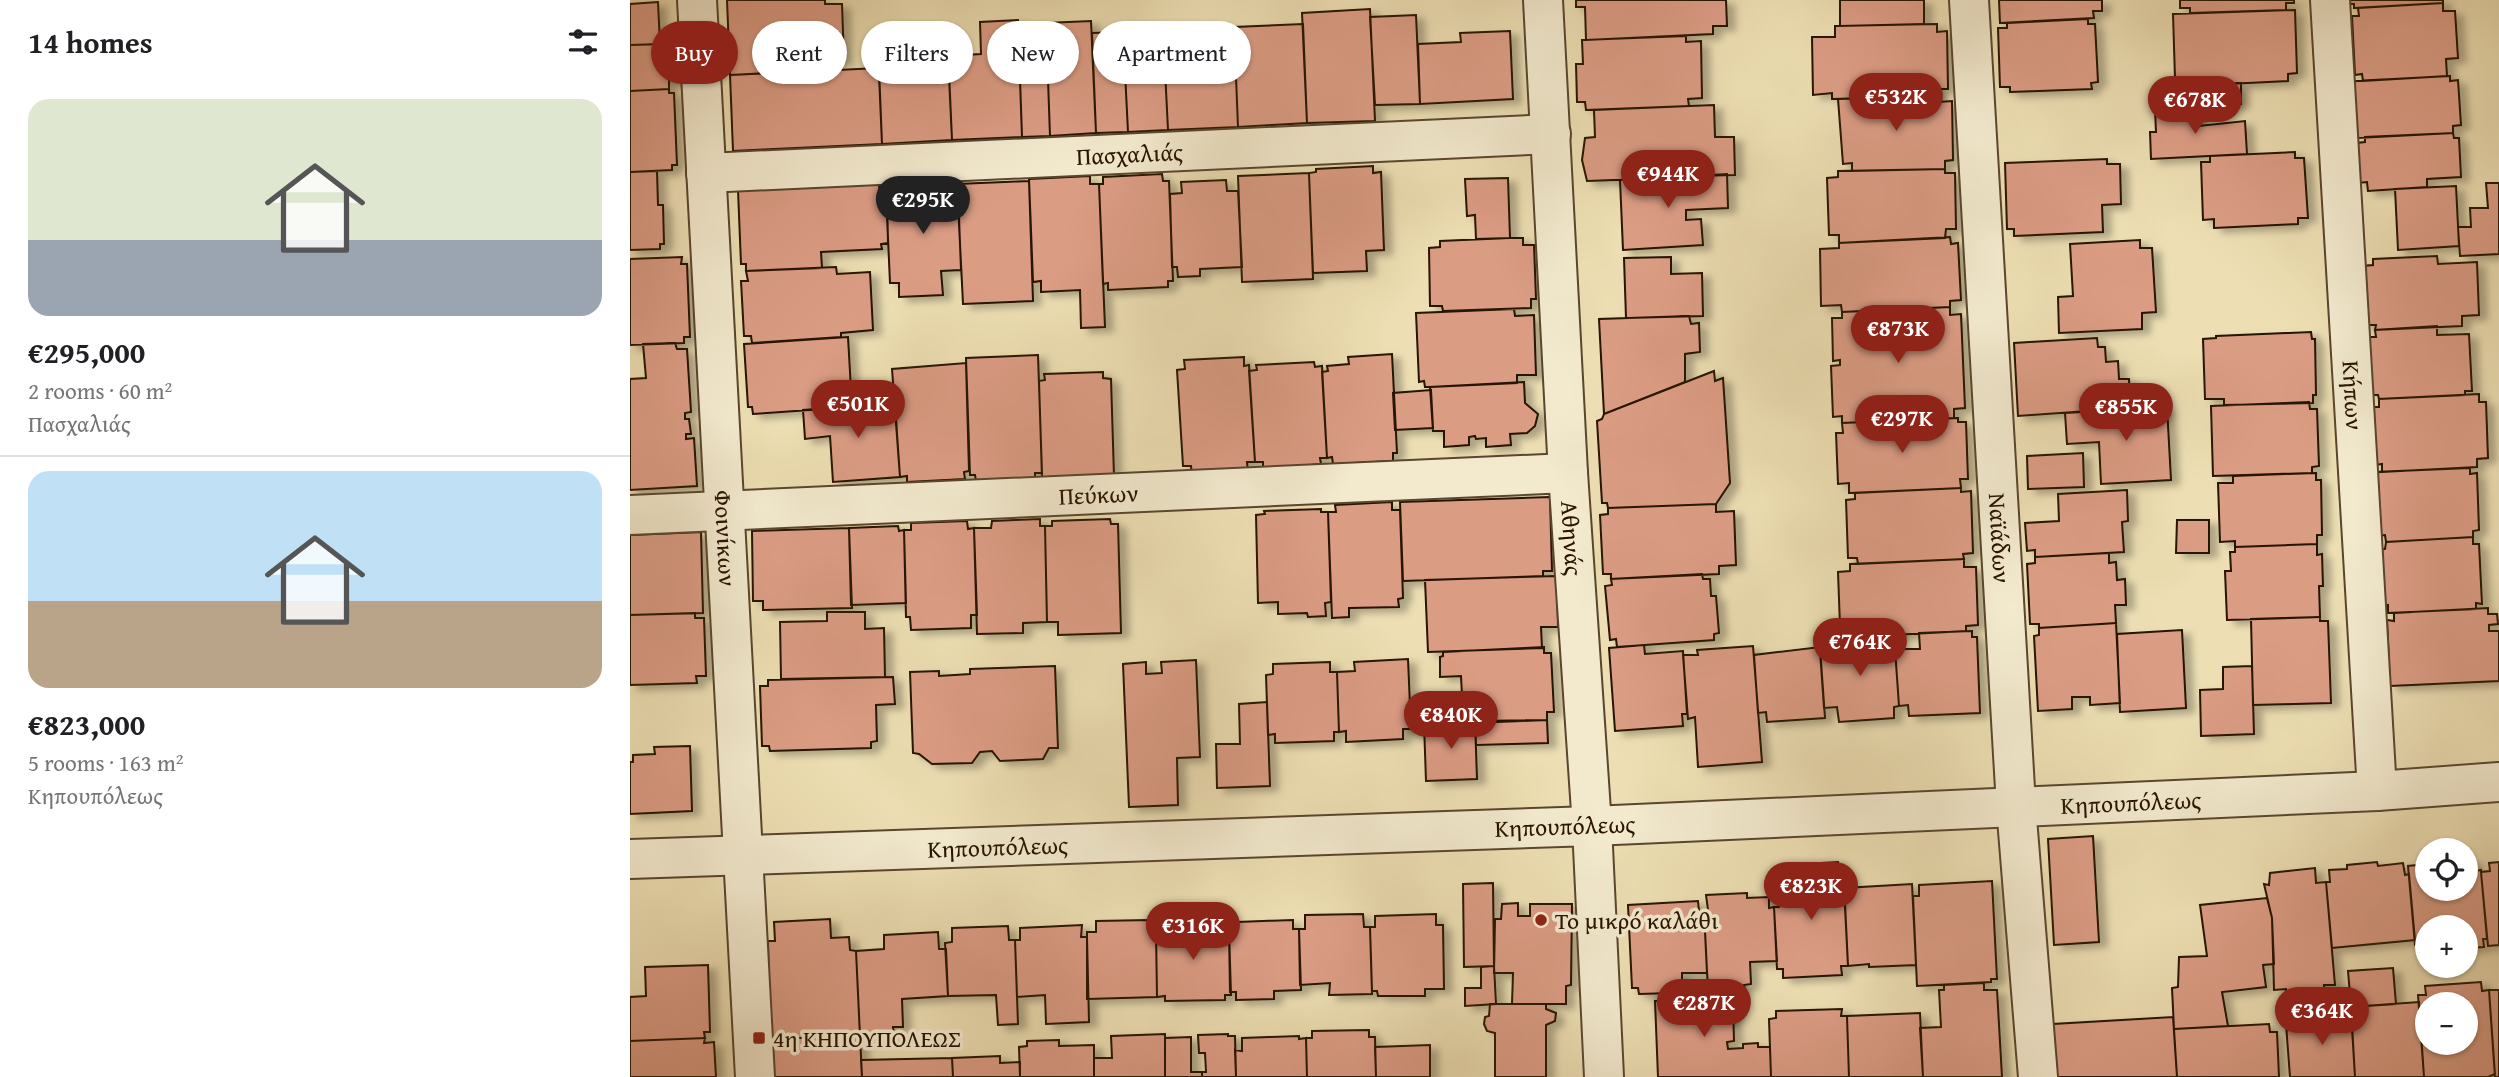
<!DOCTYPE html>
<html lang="en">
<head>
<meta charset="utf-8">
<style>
  body { margin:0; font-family:"Gentium Book Plus",serif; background:#f2f2f2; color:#202124; height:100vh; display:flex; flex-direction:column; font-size:26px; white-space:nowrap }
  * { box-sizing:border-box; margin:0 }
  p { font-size:23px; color:#757577 }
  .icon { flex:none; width:38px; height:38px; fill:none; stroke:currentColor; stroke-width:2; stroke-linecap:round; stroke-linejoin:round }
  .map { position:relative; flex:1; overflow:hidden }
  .side { display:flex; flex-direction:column; background:#fff; width:630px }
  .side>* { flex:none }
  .guide { position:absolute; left:21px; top:21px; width:665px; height:63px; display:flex; gap:14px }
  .fabs { position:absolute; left:1785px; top:838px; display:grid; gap:14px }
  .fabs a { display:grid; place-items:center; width:63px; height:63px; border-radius:50%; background:#fff; box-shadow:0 2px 5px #0004; font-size:35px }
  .price { position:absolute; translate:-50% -60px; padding:0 16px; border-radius:24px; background:#8f2418; color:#fff; font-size:23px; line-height:46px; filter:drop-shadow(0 2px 4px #0008) }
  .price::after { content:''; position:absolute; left:50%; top:42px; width:21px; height:16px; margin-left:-10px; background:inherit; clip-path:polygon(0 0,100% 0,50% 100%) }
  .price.selected { background:#222; color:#fff }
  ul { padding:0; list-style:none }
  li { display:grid; align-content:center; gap:14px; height:371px; padding:0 28px }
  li+li { border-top:2px solid #e0e0e0 }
  li span { display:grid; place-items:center; height:217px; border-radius:21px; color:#555 }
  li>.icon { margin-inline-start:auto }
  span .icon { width:126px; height:126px; fill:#fffc; stroke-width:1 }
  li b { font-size:30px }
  h2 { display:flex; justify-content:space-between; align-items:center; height:84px; padding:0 28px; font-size:30px }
  .pill { padding:0 24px; border-radius:32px; background:#fff; box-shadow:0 2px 5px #0004; font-size:24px; line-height:63px }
  .pill.selected { background:#8f2418; color:#fff }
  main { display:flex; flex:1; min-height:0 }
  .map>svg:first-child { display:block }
  .building { fill:#db9c84; stroke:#281301; stroke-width:2; fill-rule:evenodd; filter:url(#shadow) }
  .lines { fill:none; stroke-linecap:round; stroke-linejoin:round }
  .minor-casing { stroke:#59462e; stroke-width:42 }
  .tertiary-casing { stroke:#59462e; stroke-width:42 }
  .minor { stroke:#f3eace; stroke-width:38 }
  .tertiary { stroke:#f3eace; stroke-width:38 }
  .poi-dot { fill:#8f2418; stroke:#f3eace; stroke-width:2.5 }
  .labels { text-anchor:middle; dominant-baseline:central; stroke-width:7; stroke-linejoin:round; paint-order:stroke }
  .street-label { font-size:24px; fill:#281301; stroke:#f3eace }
  .poi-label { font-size:24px; fill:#281301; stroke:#f3eace; text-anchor:start }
</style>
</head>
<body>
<main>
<section class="side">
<h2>14 homes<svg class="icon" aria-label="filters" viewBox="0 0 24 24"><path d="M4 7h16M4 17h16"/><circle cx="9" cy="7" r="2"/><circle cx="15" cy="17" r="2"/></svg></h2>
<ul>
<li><span style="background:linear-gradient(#dfe7d0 65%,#9aa5b1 0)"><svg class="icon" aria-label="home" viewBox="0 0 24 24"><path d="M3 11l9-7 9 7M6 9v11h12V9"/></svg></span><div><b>€295,000</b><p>2 rooms · 60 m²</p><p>Πασχαλιάς</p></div></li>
<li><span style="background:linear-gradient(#bfe0f5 60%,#b9a48a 0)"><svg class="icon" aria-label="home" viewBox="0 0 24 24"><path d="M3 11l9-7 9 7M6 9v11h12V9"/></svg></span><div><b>€823,000</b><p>5 rooms · 163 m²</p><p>Κηπουπόλεως</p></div></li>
</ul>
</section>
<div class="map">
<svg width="1869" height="1077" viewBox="0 0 1869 1077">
  <defs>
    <filter id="shadow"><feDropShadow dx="8" dy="4.5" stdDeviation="3.5" flood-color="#0004"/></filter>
  </defs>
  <rect width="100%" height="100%" fill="#eddfb3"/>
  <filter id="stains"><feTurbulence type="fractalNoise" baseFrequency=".00286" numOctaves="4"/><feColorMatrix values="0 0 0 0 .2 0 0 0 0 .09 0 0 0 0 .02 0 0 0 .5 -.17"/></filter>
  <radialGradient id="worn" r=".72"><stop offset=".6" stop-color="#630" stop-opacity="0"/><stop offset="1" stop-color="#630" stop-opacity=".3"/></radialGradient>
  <path class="building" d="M97,0H195V4H212L214,60L200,61V70L100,75Z
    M946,0H1096L1097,26H1083V34L956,40L955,7H946Z
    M1210,0H1294V24L1210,26Z
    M1369,0H1472V11H1463L1464,18L1370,23Z
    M1550,0H1664V3H1656V10L1560,13V8H1550Z
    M1718,0H1813V3L1724,8V4H1718Z
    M28,2L30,44L0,45V4Z
    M1813,3V11H1825L1828,58L1816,59L1817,76L1733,81L1732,74L1725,75L1722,16H1729L1728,8Z
    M740,9L745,121L677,123L672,13Z
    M1665,10L1667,73L1658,74V81L1556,86V78H1545L1543,14Z
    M786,15L790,104L745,105L740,17Z
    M1458,19V24H1465L1468,82L1461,83L1462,89L1380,92V87H1370L1368,28H1377V23Z
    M388,20L392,137L322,140L318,56L351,54L350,22Z
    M461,21L466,133L420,136L416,23Z
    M416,23L420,136L392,137L388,24Z
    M673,24L677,123L608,127L604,27Z
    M1307,24V32L1317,31L1318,89H1308V96L1202,99V93L1183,95L1182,37H1205V26Z
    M604,27L608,127L538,130L533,30Z
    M533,30L538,130L498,132L493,32Z
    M880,31L883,99L790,104L788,44L831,42L830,33Z
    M493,32L498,132L466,133L462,33Z
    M1056,36V42L1071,41L1072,98L1058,99L1059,106L956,110L955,102H947L946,64H953L952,40Z
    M38,44V50H45L46,80H39V89L0,91V45Z
    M318,49L322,140L252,144L248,52Z
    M249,68L252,144L103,151L100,75Z
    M1820,76V81L1828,80L1831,125L1823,126V133L1727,138L1724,81Z
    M1611,83V104L1557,106L1556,86Z
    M39,89V93H44L47,165H42V170L0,172V91Z
    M1308,96L1309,102L1322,101L1323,160L1315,161V169L1222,171V163L1213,164L1208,99Z
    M1084,105L1085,137H1104L1105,175L1064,176L1063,168L1036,170L1037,178L957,181L952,160L955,138L965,137L964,110Z
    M1567,108L1569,126L1615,121L1617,154L1521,159L1520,132H1526L1525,110Z
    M1823,133L1824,138H1829L1831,177L1797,179V187L1738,191L1737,182L1728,183L1726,143L1735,142V137Z
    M1665,152V158H1674L1678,218H1668V224L1584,228V219L1573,220L1571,162H1580V156Z
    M1477,159V164H1490L1491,204L1472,205L1473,232L1384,236V229H1377L1375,163Z
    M743,166V173L751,172L754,250L736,251L737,271L683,273L679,173L686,172V169Z
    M1315,169V173H1325L1326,229H1316L1315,238L1209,243V235H1199L1197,178L1208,177V171Z
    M27,171L28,205H33L34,244H30V249L0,250V172Z
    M679,173L683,279L612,282L608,176Z
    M532,174L533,181H539L543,281H538V287L478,290V283L473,284L469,184H473V177Z
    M1097,174L1098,208L1056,210V220L1071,219L1073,245L993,250L990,180Z
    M460,176V184H469L475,327L451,328L450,290L411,292V281L403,282L399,179Z
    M878,178L880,238L846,239L845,215L837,216L835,179Z
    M596,180L597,191H608L612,267L570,269V276L548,277L547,267H542L540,194L552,193L551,182Z
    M320,181V191H328L331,270L311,271L313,295L269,297V283H260L256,194H264V183Z
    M399,181L403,301L333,304L327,184Z
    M1856,183H1869V254L1830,256L1828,227H1841L1840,208H1858Z
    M249,184L250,197H257L258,243L251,244L252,249L191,252L192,268L116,271V264H111L108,190Z
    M1826,186L1829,246L1768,250L1765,189Z
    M1320,237L1321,244L1328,243L1331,300L1320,301V307L1212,312L1211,305L1191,306L1190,249L1209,248V243Z
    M880,238H893V245H904L906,299H901V308L813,311L812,306H800L799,248L810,247V241Z
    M1510,240V248H1522L1526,312L1512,313V329L1429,333L1428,297L1443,296L1440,244Z
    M1807,256L1808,264L1847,262L1849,315L1832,316V326L1745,330L1746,325H1734L1732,266L1743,265V259Z
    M52,257L51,264H57L60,337H54V343L0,345V259Z
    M1041,257V274L1072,273L1073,316L996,318L994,258Z
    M206,267L207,274L240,272L243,330L211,333V337L122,343L121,336H114L111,281H118L116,271Z
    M1320,307V315L1331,314L1335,408L1324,409V418L1212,423V416L1203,417L1201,366L1210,365V360L1203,361L1202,318H1212V312Z
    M884,309L885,316L904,315L906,375H887V383L800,387H795L794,381L789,382L786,313Z
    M1059,316L1061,324L1069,323L1070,352L1055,354V382L974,414L969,319Z
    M1807,326V335L1839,334L1842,391H1835V395L1749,399L1748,395H1742L1739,337H1746L1745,330Z
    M1681,332L1682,339H1685L1686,395H1683V403L1594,405V399H1575L1573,339L1586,338V336Z
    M218,337L222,407L123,414L122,407H118L114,344Z
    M1467,338L1468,347H1475L1476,362L1488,361L1489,379H1499L1500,408L1388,416L1384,343Z
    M45,343L47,349H57L61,412L55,413V419H59L61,434H56V439L64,438L67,486L0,490V379L16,378L13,344Z
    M762,354L767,453H763V461L703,464L702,457L697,458L692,372L698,371L697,366L719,364L718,357Z
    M408,355L412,473H405V479L346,481L345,475H340L336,358Z
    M614,357V366L619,365L625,462H617L618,471L562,475L561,466H553L547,370L555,369L554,360Z
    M684,362L685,367L692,366L697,458H690L691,464L633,469V462H625L619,371L627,370L626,365Z
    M336,363L339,471L334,472L335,479L277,482V476L270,477L262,369Z
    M1084,371L1085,381L1093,378L1100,483L1086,504L978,508L977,503H972L967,421L972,419L974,414Z
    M473,372V378L481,379L484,476L412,478L409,381L415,380L414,374Z
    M894,382L895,403L908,414L905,426L897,433L880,434L881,445L856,447V438L846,439L845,436L839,437V445L814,447V431H803L800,387Z
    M801,390L803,428L765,430L763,393Z
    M1849,394V402H1856L1858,458L1847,459V467L1752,472V464L1745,465L1743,407H1749V399Z
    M1679,402L1680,409H1687L1689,466L1682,467V473L1583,476L1581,406Z
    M265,404L270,477L203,482L200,436L175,439L173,410Z
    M1537,407L1541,480L1471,484L1469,442L1437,444L1435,413Z
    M1328,418V422H1336L1338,479H1330L1331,488L1219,493V483L1208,484L1206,433H1213L1212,423Z
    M1453,453L1454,487L1398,489L1397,456Z
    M1840,468V474L1847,473L1849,530L1843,531V537L1756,542L1755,535L1747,536L1744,472Z
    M1686,473V480H1691L1692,535H1687V544L1605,547V541L1590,542L1588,483H1603V476Z
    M1331,488V492L1341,491L1343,553L1333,554L1334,559L1228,564L1227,558H1218L1216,500L1225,499V493Z
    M1497,490L1498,521L1492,522L1494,552L1405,557V550L1397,551L1395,523L1429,521L1428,494Z
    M920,497L922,571H913V576L773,581L770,502Z
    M762,502V510H770L773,598L768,599L769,607L719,608V617L702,618L698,512H706L705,505Z
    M1086,504V512L1104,511L1106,565L1089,566V574L981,579V574H973L970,515L978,514V508Z
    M691,509V512H698L701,602L695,603L696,616L678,617L677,613L648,614V602L628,603L626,515L635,514L634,511Z
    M410,519V526H415L417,622L393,623V633L347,634L344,528H361L362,521Z
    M480,519L481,524H488L491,633L428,635V622H417L415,526H422V521Z
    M1547,520H1579V553H1546Z
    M337,521L338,529L344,528L347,615H341V628L281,630L280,617H276L274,530H281V523Z
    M268,526L269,531L274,530L276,603L221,605L219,528Z
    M219,528L222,608L133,610V601H123L122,531Z
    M71,532L73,613L0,615V535Z
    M1843,537V544H1849L1852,604L1846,603V609L1758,613V605L1751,606L1749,550L1755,549L1756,542Z
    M1687,544V555L1692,554L1693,586H1689L1690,617L1597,620L1595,571H1601L1600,552H1605V547Z
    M1479,553V563L1486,562L1487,580L1495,579L1496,605H1485L1486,623L1409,628V624H1400L1397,564L1405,563V557Z
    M1334,559V567H1346L1348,625L1336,626V631L1225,637V625L1210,626L1208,572L1220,571V564Z
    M1072,574L1073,579H1080L1081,596H1086L1089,633L1084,634V640L987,647L986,639L980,640L975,586L982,585L981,579Z
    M927,576L928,627H911L912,648L798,652L795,580Z
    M1858,608V614H1867L1868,624L1859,625V631H1869V681L1760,686L1757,620L1764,621V613Z
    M197,612H235V629L254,628L255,677L151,679L150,622L197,621Z
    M65,613V618H74L76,676H66L67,683L0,685V615Z
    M1690,617V621H1698L1701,703L1623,705L1621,619Z
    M1486,623L1490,703L1460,705V697H1442V709L1408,711L1404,636L1409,635V628Z
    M1552,630L1556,708L1490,712L1487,634Z
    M1342,631V637H1347L1350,713L1279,716L1278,705L1269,706L1265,649H1290L1289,633Z
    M1250,634L1251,650L1265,649L1269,706L1264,707V718L1209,722L1207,707L1194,708L1190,651L1196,649L1195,639Z
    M1014,645L1015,654L1053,651L1057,714H1052L1053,726L985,731L979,648Z
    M1123,646L1132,762L1068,767L1065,717L1058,719L1053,655H1068L1067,650Z
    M914,647V653H921L924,712H917V720L839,723V716H833L831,676L810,677V657L813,656V652Z
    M1190,647L1195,718L1137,722L1136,712L1128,713L1124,655Z
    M778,659L781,729H773V739L716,742V731L709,732L707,672L725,671L724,662Z
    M566,660L570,757L547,758L548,805L499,807L493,664L516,662V674L532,673L531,662Z
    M700,662V672H707L709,732H704V741L645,743V734L638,735L636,675L643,674V664Z
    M425,666L428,748H419L413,759L370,761L362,751L350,752L342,763L302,764L289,754L283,753L280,672L309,671V676L340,674V669Z
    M1622,666L1624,734L1571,736L1570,690L1593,689V667Z
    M263,677L265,704L246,705L247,741L241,742V748L140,751L139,746H132L130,686H138V680Z
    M637,702L640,786L587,788L586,744H610L609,704Z
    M917,720L918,743L846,745L845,721Z
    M845,721L847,779L796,781L794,724Z
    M60,746L62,811L0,814V762H3V755L25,754L24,747Z
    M1463,836L1469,942L1424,945L1418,839Z
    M1844,860L1845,871L1851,870V872L1857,939H1853L1854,947L1836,948V928H1797V951L1794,952L1793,944L1785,945L1778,866L1797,864V889H1836V861Z
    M1208,862L1211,903H1215L1218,966H1211L1212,975L1153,978V969H1147L1144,907H1149L1148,887L1157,886L1156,865Z
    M1747,862L1748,866L1773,863L1775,875L1779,874L1785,940L1702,948L1696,882H1700L1699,870L1717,869V865Z
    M1869,862V945L1858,946L1851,872L1860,871L1859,863Z
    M1685,868L1686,883L1696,882L1705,985H1694L1695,996L1657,1000L1656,989L1644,990L1642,918L1634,884L1639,885L1640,873Z
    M1362,881L1367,979H1361V982L1287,986L1283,896H1289V885Z
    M863,883L864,966L834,967L833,884Z
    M1282,884L1286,965L1239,967V964L1218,966L1214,888Z
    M1117,893V898L1139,897V908L1144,907L1147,961L1120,962L1121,984L1114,985L1115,989L1078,991L1074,911L1078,910L1076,895Z
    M1637,898L1642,918L1644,964L1633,965L1636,987L1592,992L1598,1026L1544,1029L1542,988L1548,987L1549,957L1577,956L1570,905Z
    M1068,901L1069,911H1074L1077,973H1052V985L1043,986V993L1009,994L1008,988H1002L998,905Z
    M888,903V916H900V904H942L941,985L936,986V1004H882L883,973H864L865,919H871L872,904Z
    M733,914L734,927H740L742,994L699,995L700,983L670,985L669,929H675V915Z
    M806,914V925H813L814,989H795V996H748L747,991H742L740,927H745V916Z
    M200,919L201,938L219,937L220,950L226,951L230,1036L140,1039L138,941H145L144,922Z
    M520,920V931H526L527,997L457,999V932H466V921Z
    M663,920V929H669L671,990L644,991V999L606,1000V992H600L599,931L606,930L607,922Z
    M592,921V931H599L601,995H595V1000L535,1001V996L527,997L526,931L535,932V923Z
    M452,925L451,937H457L459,1022L416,1024L415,995L387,997L385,940H390V928Z
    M378,926L379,940H385L388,1024L368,1025L366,995L318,996L315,943L322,942V928Z
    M308,932L309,949H316L318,996L272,999L273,1027H263L264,1034L230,1036L226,951L254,949V935Z
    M78,965L80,1032H74L75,1038L0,1041V997L16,996L15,967Z
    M864,966L866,1004L835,1006V988H851V967Z
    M1763,968L1766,1004L1721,1007L1718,971Z
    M1851,982L1852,991L1859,990L1865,1074L1858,1077H1794L1788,995H1796L1795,986ZM1797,1004H1836V1043H1797Z
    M1354,983V990H1367L1372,1077H1293L1290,1028L1311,1027L1309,990H1314V985Z
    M1096,990V1006H1103L1104,1041L1097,1042L1098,1049L1113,1048V1044L1128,1043V1047H1140L1141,1077H1028L1025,1001H1038L1037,992Z
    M1859,990H1869V1077H1865Z
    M1789,1002L1794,1077H1725L1721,1007Z
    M860,1004H916V1009L926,1013L925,1021L916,1025V1077H865V1033L857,1031L854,1024L855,1017L859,1016Z
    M1212,1009L1211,1016H1217L1219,1077H1141L1139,1019L1146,1018V1011Z
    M1721,1012L1725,1077H1660L1656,1024L1675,1023V1027L1687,1026L1685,1015Z
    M1290,1013L1293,1077H1219L1217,1016Z
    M1543,1017L1547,1077H1426L1423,1024Z
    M1639,1024L1640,1032H1647L1649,1077H1547L1544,1029Z
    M739,1030V1037H745L746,1077H677L676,1038H682V1031Z
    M535,1034V1077H464V1058H482L481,1036Z
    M598,1034V1036H605L606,1077H572V1072H576L575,1053H569L568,1035Z
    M230,1036L232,1077H141L140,1039Z
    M669,1036V1039L676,1038L677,1077H606L605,1050L612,1051V1038Z
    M561,1037V1072H572V1077H535V1038Z
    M75,1038L74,1043L84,1042L86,1077H0V1041Z
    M429,1040V1046L464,1045V1077H390L389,1047L397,1046V1041Z
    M800,1045V1077H746L745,1047Z
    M370,1056V1063L390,1062V1077H323L322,1058Z
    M322,1058L323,1077H232L231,1060Z"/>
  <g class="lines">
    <g class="minor-casing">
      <g id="minor">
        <path id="s1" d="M67,0L125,1077"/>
        <path id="s2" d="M913,0L938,473L962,826L1747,791L1869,782"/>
        <path id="s3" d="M1339,0L1386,806L1408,1077"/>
        <path id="s4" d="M1700,0L1747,791"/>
        <path id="s5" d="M76,173L921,134"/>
        <path id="s6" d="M0,515L938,473"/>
      </g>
    </g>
    <g class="tertiary-casing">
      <g id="tertiary">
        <path id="s7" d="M0,859L962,826L974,1077"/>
      </g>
    </g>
    <use href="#minor" class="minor"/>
    <use href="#tertiary" class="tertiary"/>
  </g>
  <g class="poi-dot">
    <circle cx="911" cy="920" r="7"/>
    <rect x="122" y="1031" width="14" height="14" rx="3.5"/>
  </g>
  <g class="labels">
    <g class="street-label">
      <text stroke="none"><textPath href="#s5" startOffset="424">Πασχαλιάς</textPath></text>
      <text stroke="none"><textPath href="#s4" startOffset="396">Κήπων</textPath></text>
      <text stroke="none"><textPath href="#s6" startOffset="469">Πεύκων</textPath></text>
      <text stroke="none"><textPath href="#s1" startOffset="539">Φοινίκων</textPath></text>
      <text stroke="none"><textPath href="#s2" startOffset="539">Αθηνάς</textPath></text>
      <text stroke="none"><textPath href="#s3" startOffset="539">Ναϊάδων</textPath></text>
      <text stroke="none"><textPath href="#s2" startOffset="1367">Κηπουπόλεως</textPath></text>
      <text transform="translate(935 826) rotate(-2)">Κηπουπόλεως</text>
      <text stroke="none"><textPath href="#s7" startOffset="368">Κηπουπόλεως</textPath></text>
    </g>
    <g class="poi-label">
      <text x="925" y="920">Το μικρό καλάθι</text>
      <text x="143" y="1038">4η ΚΗΠΟΥΠΟΛΕΩΣ</text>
    </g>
  </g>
  <rect width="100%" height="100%" filter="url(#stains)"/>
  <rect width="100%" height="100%" fill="url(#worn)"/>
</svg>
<div class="fabs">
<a><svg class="icon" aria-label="locate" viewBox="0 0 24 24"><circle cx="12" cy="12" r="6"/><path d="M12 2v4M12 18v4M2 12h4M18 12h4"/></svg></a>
<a>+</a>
<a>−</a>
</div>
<b class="price" style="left:1266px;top:133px">€532K</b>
<b class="price" style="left:1565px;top:136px">€678K</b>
<b class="price" style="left:1038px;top:210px">€944K</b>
<b class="price selected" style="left:293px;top:236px">€295K</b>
<b class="price" style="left:1268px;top:365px">€873K</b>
<b class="price" style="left:228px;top:440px">€501K</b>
<b class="price" style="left:1496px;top:443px">€855K</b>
<b class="price" style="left:1272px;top:455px">€297K</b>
<b class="price" style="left:1230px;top:678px">€764K</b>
<b class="price" style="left:821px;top:751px">€840K</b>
<b class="price" style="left:1181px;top:922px">€823K</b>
<b class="price" style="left:563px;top:962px">€316K</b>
<b class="price" style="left:1074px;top:1039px">€287K</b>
<b class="price" style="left:1692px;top:1047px">€364K</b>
<div class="guide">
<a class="pill selected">Buy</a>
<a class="pill">Rent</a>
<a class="pill">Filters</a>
<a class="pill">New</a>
<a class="pill">Apartment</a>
</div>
</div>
</main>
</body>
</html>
